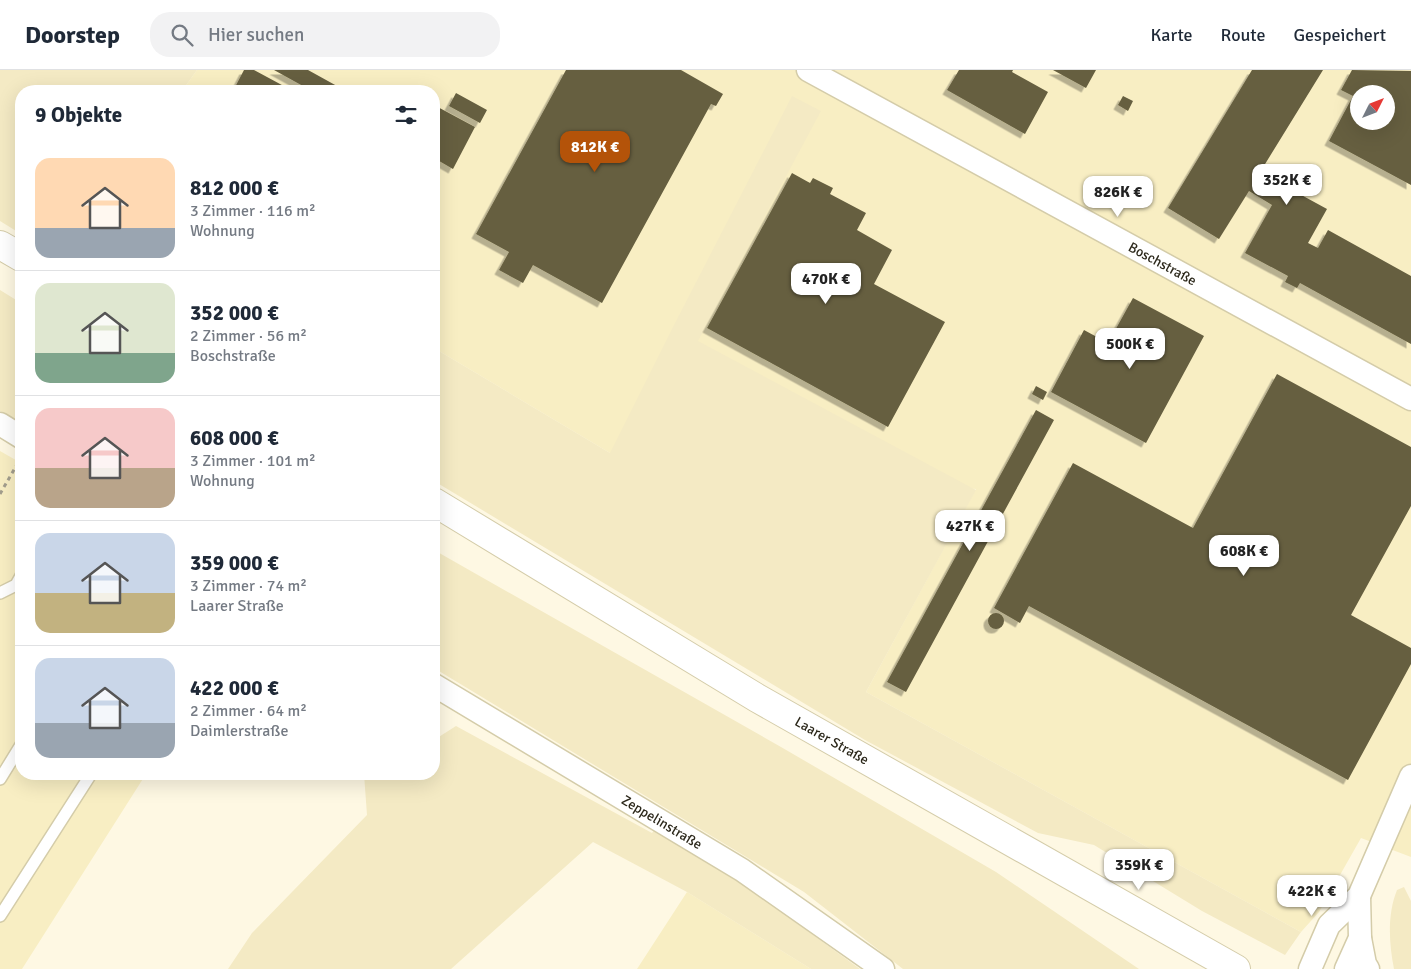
<!DOCTYPE html>
<html lang="de">
<head>
<meta charset="utf-8">
<style>
  body { margin:0; font-family:Signika,sans-serif; background:#f2f2f3; color:#1f2937; height:100vh; display:flex; flex-direction:column; font-size:19px; white-space:nowrap }
  * { box-sizing:border-box; margin:0 }
  p { font-size:16px; color:#747a83 }
  .icon { flex:none; width:28px; height:28px; fill:none; stroke:currentColor; stroke-width:2; stroke-linecap:round; stroke-linejoin:round }
  .map { position:relative; flex:1; overflow:hidden }
  .side { position:absolute; left:15px; top:15px; width:425px; height:695px; display:flex; flex-direction:column; background:#fff; border-radius:20px; box-shadow:0 5px 20px #0002 }
  .side>* { flex:none }
  .needle { width:32px; rotate:48deg }
  .buttons { position:absolute; left:1350px; top:15px; display:grid; gap:10px }
  .buttons a { display:grid; place-items:center; width:45px; height:45px; border-radius:50%; background:#fff; box-shadow:0 5px 20px #0002; font-size:25px }
  .price { position:absolute; translate:-50% -42px; padding:0 11px; border-radius:10px; background:#fff; color:#222; font-size:16px; line-height:32px; filter:drop-shadow(0 1px 2px #0008) }
  .price::after { content:''; position:absolute; left:50%; top:30px; width:15px; height:11px; margin-left:-8px; background:inherit; clip-path:polygon(0 0,100% 0,50% 100%) }
  .price.selected { background:#b45309; color:#fff }
  ul { padding:0; list-style:none }
  li { display:flex; align-items:center; gap:15px; height:125px; padding:0 20px }
  li+li { border-top:1px solid #e0e1e3 }
  li span { display:grid; place-items:center; flex:none; width:140px; height:100px; border-radius:15px; color:#555 }
  li>.icon { margin-inline-start:auto }
  span .icon { width:60px; height:60px; fill:#fffc; stroke-width:1 }
  li b { font-size:21px }
  h2 { display:flex; justify-content:space-between; align-items:center; height:60px; padding:0 20px; font-size:21px }
  header { display:flex; align-items:center; gap:30px; box-sizing:border-box; height:70px; padding:0 25px; background:#fff; border-bottom:1px solid #e0e1e3 }
  header strong { font-size:24px }
  nav { display:flex; gap:28px; margin-inline-start:auto; font-size:18px }
  .search { width:350px; height:45px; background:#f2f2f3; display:flex; align-items:center; gap:12px; box-sizing:border-box; padding:0 18px; border-radius:20px; color:#747a83; font-size:19px }
  .map>svg:first-child { display:block }
  .built { fill:#f8eec3; fill-rule:evenodd }
  .green { fill:#f4eac4 }
  .building { fill:#665f40; fill-rule:evenodd; filter:url(#shadow) }
  .lines { fill:none; stroke-linecap:round; stroke-linejoin:round }
  .lane-casing { stroke:#d4cca9; stroke-width:14 }
  .street-casing { stroke:#d4cca9; stroke-width:25 }
  .secondary-casing { stroke:#d4cca9; stroke-width:30 }
  .path { stroke:#a39e8d; stroke-width:3; stroke-dasharray:4 4; stroke-linecap:butt }
  .lane { stroke:#fff; stroke-width:11 }
  .street { stroke:#fff; stroke-width:22 }
  .secondary { stroke:#fff; stroke-width:28 }
  .labels { text-anchor:middle; dominant-baseline:central; stroke-width:5; stroke-linejoin:round; paint-order:stroke }
  .street-label { font-size:14px; fill:#2b271a; stroke:#fff }
</style>
</head>
<body>
<header>
<strong>Doorstep</strong>
<div class="search"><svg class="icon" aria-label="search" viewBox="0 0 24 24"><circle cx="10" cy="10" r="6"/><path d="M15 15l6 6"/></svg>Hier suchen</div>
<nav><a>Karte</a><a>Route</a><a>Gespeichert</a></nav>
</header>
<div class="map">
<svg width="1411" height="899" viewBox="0 0 1411 899">
  <defs>
    <filter id="shadow"><feDropShadow dx="-4.5" dy="4.5" stdDeviation="0" flood-color="#0004"/></filter>
  </defs>
  <rect width="100%" height="100%" fill="#fef8e3"/>
  <path class="built" d="M197,0H1411V787L1361,768L1319,842L1301,862L866,622L976,419L610,383L434,278V21H182ZM1359,24H1386V51H1359Z
    M0,381L21,393V704H146L22,899H0Z
    M687,822L811,899H637Z"/>
  <path class="green" d="M0,0H197L182,21H21V164L0,151Z
    M792,26L821,41L698,271L976,420L866,622L1301,862L1285,885L1202,841L1094,775L1038,763L865,670L434,411V278L610,383L673,257Z
    M0,220L21,233V354L0,341Z
    M434,480L781,677L996,802L1139,899H903L804,822L434,598Z
    M456,656L652,763L656,758L725,801L860,899H811L687,822L593,772L451,899H228L252,863L367,745L364,704H434V670Z
    M1404,817L1411,831V899H1394C1389,873 1387,845 1397,820Z"/>
  <path class="building" d="M244,0H254L293,21H233Z
    M274,0H308L346,21H312Z
    M566,0H681L723,24L716,36L711,34L602,233L533,195L523,213L499,200L509,182L476,164Z
    M959,0H1013L1012,2L1048,22L1025,64L947,20Z
    M1053,0H1096L1086,18Z
    M1252,0H1323L1262,99L1274,105L1266,118L1277,126L1283,115L1327,139L1308,173L1318,178L1328,160L1411,206V274L1300,213L1297,218L1285,212L1288,206L1245,183L1272,135L1249,121L1219,169L1168,138Z
    M1352,0L1411,1V115L1329,71L1353,26L1341,20ZM1359,24H1386V51H1359Z
    M456,23L487,40L480,53L449,36Z
    M1123,26L1133,31L1128,41L1118,35Z
    M434,35L475,57L453,99L434,88Z
    M792,103L810,113L813,108L833,118L830,124L866,143L857,160L892,180L874,214L945,252L888,357L707,258Z
    M1133,228L1204,266L1146,373L1051,322L1084,260L1108,273Z
    M1277,304L1411,377V436L1351,545L1411,578V594L1348,710L1029,536L1020,553L994,538L1073,393L1193,458Z
    M1036,316L1047,322L1043,330L1032,324Z
    M1036,340L1054,350L906,622L887,612Z
    M988 551a8 8 0 1 1 16 0a8 8 0 1 1-16 0Z"/>
  <g class="lines">
    <g class="lane-casing">
      <path id="lane" d="M0,523L16,515L21,506
        M0,709L21,675
        M0,846L91,704"/>
    </g>
    <g class="street-casing">
      <g id="street">
        <path id="s1" d="M808,0L1411,329"/>
        <path d="M0,354L21,367"/>
        <path id="s2" d="M434,615L742,800L883,899"/>
        <path d="M1360,868L1365,894L1368,899"/>
        <path d="M1310,899L1329,855L1359,826L1411,706"/>
        <path d="M1346,899L1360,868L1359,826"/>
      </g>
    </g>
    <g class="secondary-casing">
      <g id="secondary">
        <path d="M0,175L21,187"/>
        <path id="s3" d="M434,432L757,628L1236,899"/>
      </g>
    </g>
    <path class="path" d="M0,424L19,391"/>
    <use href="#lane" class="lane"/>
    <use href="#street" class="street"/>
    <use href="#secondary" class="secondary"/>
  </g>
  <g class="labels">
    <g class="street-label">
      <text stroke="none"><textPath href="#s1" startOffset="404">Boschstraße</textPath></text>
      <text stroke="none"><textPath href="#s3" startOffset="464">Laarer Straße</textPath></text>
      <text stroke="none"><textPath href="#s2" startOffset="266">Zeppelinstraße</textPath></text>
    </g>
  </g>
</svg>
<div class="buttons">
<a><svg class="needle" viewBox="-14 -14 28 28"><path d="M0-13l5 13h-10z" fill="#e53935"/><path d="M0 13l5-13h-10z" fill="#747a83"/></svg></a>
</div>
<b class="price selected" style="left:595px;top:103px">812K €</b>
<b class="price" style="left:1287px;top:136px">352K €</b>
<b class="price" style="left:1118px;top:148px">826K €</b>
<b class="price" style="left:826px;top:235px">470K €</b>
<b class="price" style="left:1130px;top:300px">500K €</b>
<b class="price" style="left:970px;top:482px">427K €</b>
<b class="price" style="left:1244px;top:507px">608K €</b>
<b class="price" style="left:1139px;top:821px">359K €</b>
<b class="price" style="left:1312px;top:847px">422K €</b>
<section class="side">
<h2>9 Objekte<svg class="icon" aria-label="filters" viewBox="0 0 24 24"><path d="M4 7h16M4 17h16"/><circle cx="9" cy="7" r="2"/><circle cx="15" cy="17" r="2"/></svg></h2>
<ul>
<li><span style="background:linear-gradient(#ffd9b3 70%,#9aa5b1 0)"><svg class="icon" aria-label="home" viewBox="0 0 24 24"><path d="M3 11l9-7 9 7M6 9v11h12V9"/></svg></span><div><b>812 000 €</b><p>3 Zimmer · 116 m²</p><p>Wohnung</p></div></li>
<li><span style="background:linear-gradient(#dfe7d0 70%,#7fa58c 0)"><svg class="icon" aria-label="home" viewBox="0 0 24 24"><path d="M3 11l9-7 9 7M6 9v11h12V9"/></svg></span><div><b>352 000 €</b><p>2 Zimmer · 56 m²</p><p>Boschstraße</p></div></li>
<li><span style="background:linear-gradient(#f6c9c9 60%,#b9a48a 0)"><svg class="icon" aria-label="home" viewBox="0 0 24 24"><path d="M3 11l9-7 9 7M6 9v11h12V9"/></svg></span><div><b>608 000 €</b><p>3 Zimmer · 101 m²</p><p>Wohnung</p></div></li>
<li><span style="background:linear-gradient(#c9d6e8 60%,#c2b280 0)"><svg class="icon" aria-label="home" viewBox="0 0 24 24"><path d="M3 11l9-7 9 7M6 9v11h12V9"/></svg></span><div><b>359 000 €</b><p>3 Zimmer · 74 m²</p><p>Laarer Straße</p></div></li>
<li><span style="background:linear-gradient(#c9d6e8 65%,#9aa5b1 0)"><svg class="icon" aria-label="home" viewBox="0 0 24 24"><path d="M3 11l9-7 9 7M6 9v11h12V9"/></svg></span><div><b>422 000 €</b><p>2 Zimmer · 64 m²</p><p>Daimlerstraße</p></div></li>
</ul>
</section>
</div>
</body>
</html>
